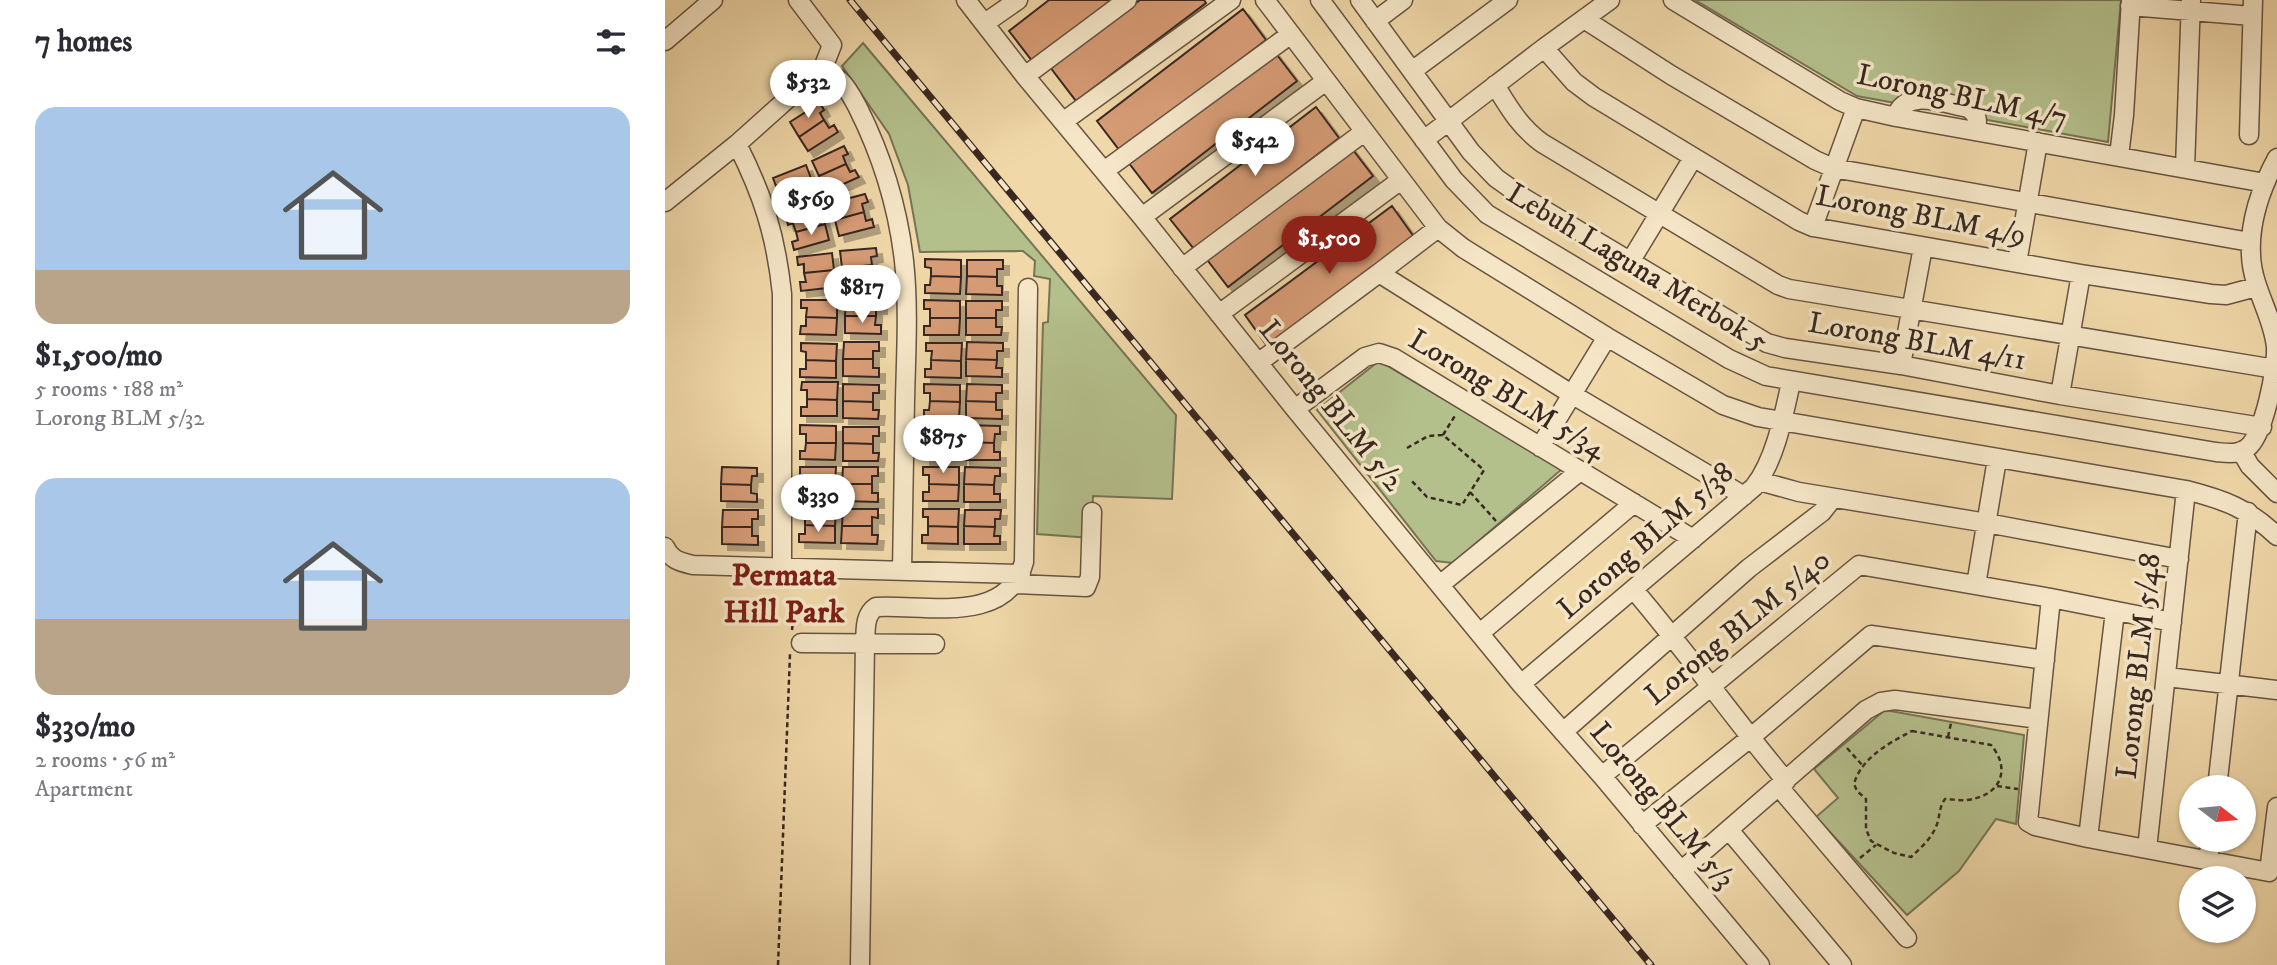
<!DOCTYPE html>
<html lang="en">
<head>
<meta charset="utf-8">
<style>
  body { margin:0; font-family:"IM FELL DW Pica",serif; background:#f2f2f3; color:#2b2b33; height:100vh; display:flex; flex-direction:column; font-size:26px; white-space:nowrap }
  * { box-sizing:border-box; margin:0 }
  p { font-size:23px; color:#7c7c81 }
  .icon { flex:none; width:38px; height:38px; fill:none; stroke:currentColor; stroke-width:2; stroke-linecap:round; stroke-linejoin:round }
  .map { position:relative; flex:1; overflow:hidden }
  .details { display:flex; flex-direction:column; background:#fff; width:665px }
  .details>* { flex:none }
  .needle { width:46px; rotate:106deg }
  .controls { position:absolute; left:1514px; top:775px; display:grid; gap:14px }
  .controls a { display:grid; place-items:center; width:77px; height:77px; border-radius:50%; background:#fff; box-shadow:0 2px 5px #0004; font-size:35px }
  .price { position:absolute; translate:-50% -60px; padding:0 16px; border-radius:24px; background:#fff; color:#222; font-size:23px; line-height:46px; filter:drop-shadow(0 2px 4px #0008) }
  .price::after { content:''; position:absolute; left:50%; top:42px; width:21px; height:16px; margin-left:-10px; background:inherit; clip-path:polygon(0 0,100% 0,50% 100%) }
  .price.current { background:#8f2418; color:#fff }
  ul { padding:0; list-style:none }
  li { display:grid; align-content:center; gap:14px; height:371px; padding:0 35px }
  li span { display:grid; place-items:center; height:217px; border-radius:21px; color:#555 }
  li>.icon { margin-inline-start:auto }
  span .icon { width:126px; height:126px; fill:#fffc; stroke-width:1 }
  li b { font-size:30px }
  h2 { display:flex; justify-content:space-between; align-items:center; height:84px; padding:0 35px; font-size:30px }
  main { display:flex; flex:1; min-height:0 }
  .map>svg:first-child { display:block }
  .green { fill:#b4c08c; stroke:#767456; stroke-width:2 }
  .building { fill:#d79c76; stroke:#392821; stroke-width:2; filter:url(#shadow) }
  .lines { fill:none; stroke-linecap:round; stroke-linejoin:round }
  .minor-casing { stroke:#675443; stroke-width:21 }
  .path { stroke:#392821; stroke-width:2.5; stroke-dasharray:5 3.5; stroke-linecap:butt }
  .minor { stroke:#f5e6c7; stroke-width:18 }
  .rail-casing { stroke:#392821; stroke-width:7 }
  .rail { stroke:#f5e6c7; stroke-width:4.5; stroke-dasharray:13; stroke-linecap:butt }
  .labels { text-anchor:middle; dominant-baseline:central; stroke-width:7; stroke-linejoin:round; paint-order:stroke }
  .street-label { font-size:30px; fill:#392821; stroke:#f5e6c7 }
  .neighbourhood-label { font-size:32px; font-weight:bold; fill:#7a1f14; stroke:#f5e6c7 }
</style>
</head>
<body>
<main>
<section class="details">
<h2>7 homes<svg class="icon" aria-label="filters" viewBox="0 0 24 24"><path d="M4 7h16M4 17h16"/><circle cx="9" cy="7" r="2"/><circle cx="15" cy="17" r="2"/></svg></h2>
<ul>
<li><span style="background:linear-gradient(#a9c7e8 75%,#b9a48a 0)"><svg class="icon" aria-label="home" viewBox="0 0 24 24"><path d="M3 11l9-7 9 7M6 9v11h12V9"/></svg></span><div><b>$1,500/mo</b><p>5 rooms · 188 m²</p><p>Lorong BLM 5/32</p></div></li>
<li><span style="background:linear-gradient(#a9c7e8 65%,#b9a48a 0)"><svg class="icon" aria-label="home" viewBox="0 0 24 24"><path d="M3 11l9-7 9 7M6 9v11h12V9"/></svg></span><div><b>$330/mo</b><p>2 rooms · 56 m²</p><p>Apartment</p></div></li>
</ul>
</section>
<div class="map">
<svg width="1612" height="965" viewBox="0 0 1612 965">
  <defs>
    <filter id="shadow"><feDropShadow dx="6" dy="6" stdDeviation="0" flood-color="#0004"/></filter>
  </defs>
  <rect width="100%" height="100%" fill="#f0d8a9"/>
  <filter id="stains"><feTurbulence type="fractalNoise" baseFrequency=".00286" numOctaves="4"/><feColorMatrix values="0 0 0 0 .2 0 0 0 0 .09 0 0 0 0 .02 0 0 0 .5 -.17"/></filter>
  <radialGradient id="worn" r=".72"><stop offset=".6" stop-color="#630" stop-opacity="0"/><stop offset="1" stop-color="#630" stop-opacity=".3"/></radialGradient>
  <path class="green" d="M1030,0H1456L1443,142L1192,96Z
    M198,43L511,415L507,499L428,496L426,538L372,534L378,323L383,322L385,279L369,276L370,261L358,251L255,252L243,185L224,134L177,66Z
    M714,361L897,469L788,563L771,561L652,410Z
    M1220,710L1359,735L1351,824L1331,819L1294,871L1242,915L1151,817L1173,798L1149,769Z"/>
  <path class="building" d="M384,0H446L368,62L344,31Z
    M475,0H539L541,3L411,101L385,67Z
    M578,9L601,40L455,151L432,121Z
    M609,51L632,81L487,193L463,162Z
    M155,103L159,110L155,113L159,120L134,137L125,122Z
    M651,107L674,138L529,249L505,219Z
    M159,120L164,128L169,125L173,132L143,151L134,137Z
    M179,146L183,154L178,156L181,164L154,176L147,161Z
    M685,146L708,176L563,287L540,257Z
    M181,164L185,172L190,170L194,177L161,192L154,176Z
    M141,165L147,181L119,192L116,184L111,186L108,178Z
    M147,181L153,196L121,210L117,202L123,200L119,192Z
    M200,194L203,202L197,204L199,212L170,220L166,203Z
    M727,206L749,237L602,346L580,315Z
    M155,207L160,224L131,232L128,223L123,225L121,217Z
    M199,212L201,221L207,219L209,227L174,236L170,220Z
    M160,224L164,240L129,250L127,242L133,240L131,232Z
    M211,248L212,256L206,257L207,265L177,268L175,251Z
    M167,253L169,270L139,273V264L133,265L132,257Z
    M260,259L296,260V277L266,276V268L260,267Z
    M302,260H338V269H332V277L302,276Z
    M207,265L208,274L213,273L214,282L178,285L177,268Z
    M169,270L171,287L136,291L135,282H141L139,273Z
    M266,276L296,277L295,294L260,293V285H265Z
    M302,276L332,277V286H337V295L301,294Z
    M181,299H216V308H211V316H180Z
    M136,300H172V318L141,317L142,308H136Z
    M259,300L295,301V318H265V309H259Z
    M301,301H337V310H331V318H301Z
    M180,316H211L210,325H216V334L180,333Z
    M141,317L172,318L171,335L135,334L136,326H141Z
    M265,318H295L294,335H259V326H265Z
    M301,318H331V327H337L336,335H301Z
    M179,342H214V351H208V359H178Z
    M302,342L338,343V351H332V360L301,359Z
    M136,343L172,344L171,361L141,360V352L136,351Z
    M261,343H297L296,361L266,360L267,351H261Z
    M178,359H208V368H214V377L178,376Z
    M301,359L332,360L331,368H337V377L301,376Z
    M141,360L171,361V378L135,377V369H141Z
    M266,360L296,361V378L260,377V369H266Z
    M137,382H173L172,400L142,399V390H136Z
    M178,384L214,385V393H208V402L178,401Z
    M259,384L295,385V402L265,401V393H259Z
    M302,384L337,385V393H331V402L301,401Z
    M142,399L172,400V416H136V407H142Z
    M178,401L208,402V410H214L213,419L178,418Z
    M265,401L295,402L294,419L259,418V410H264Z
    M301,401L331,402V410H337V419L301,418Z
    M259,424L295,425V442H265V433H259Z
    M135,425L171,426V443H141V434H135Z
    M300,425L335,426V434H330L329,443L299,442Z
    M178,427H214V436H208V444L178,443Z
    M265,442H295V459H259V450H265Z
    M299,442L329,443V452H335V460H299Z
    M141,443H171L170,460L135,459V451H140Z
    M178,443L208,444V453H214L213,461H178Z
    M57,467L92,468V476H87L86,485L56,484Z
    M135,467H171L170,485L141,484V475H135Z
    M178,467H213V476H207V484H177Z
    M258,467H294V485L264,484V475H258Z
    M300,467L335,468V476H330L329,485L299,484Z
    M56,484L86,485V493L92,494V502L56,501Z
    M141,484L170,485V502L135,501V493H141Z
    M177,484H207V493H213V502L177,501Z
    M264,484L294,485L293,501H258V492H264Z
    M299,484L329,485V494H335V502H299Z
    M135,508L171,509L170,526L140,525V517L134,516Z
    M178,509H213V518L207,517V526H177Z
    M258,509H294L293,527L263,526V517H258Z
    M58,510H93V519H87V527H57Z
    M300,510H336L335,519H330V527L299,526Z
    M140,525L170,526V543L134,542V534H140Z
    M177,526H207V535H213L212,544L176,543Z
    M263,526L293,527V544L257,543V535H263Z
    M299,526L330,527L329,536H335V544H299Z
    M57,527H87V536H93V545L57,544Z"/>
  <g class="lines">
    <g class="minor-casing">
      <path id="minor" d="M133,0L167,45L156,73
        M301,0L360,76L477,217L630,409L856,684L937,776L1095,965
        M600,0L773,228L798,248L942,337L1058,405L1093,417L1521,490C1560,500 1582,508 1612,536
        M655,0L789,180L822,214L1064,359L1101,376L1551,452C1562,453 1573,455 1582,448C1599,436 1612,368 1611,347C1608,315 1587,288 1586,255C1584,221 1596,188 1612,158
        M695,0L806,152L831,178L859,198L1102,343L1120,348L1236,365L1395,395L1597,427
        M1008,0L1175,101L1191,108L1231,117L1600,183
        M1465,6L1587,16
        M919,19L1006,75L1150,160L1168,168L1585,242
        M710,21L738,0
        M320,23L353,0
        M0,41L48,0
        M879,48L909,82L929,97L1134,221L1148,227L1416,274L1546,294L1561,295L1591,287
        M747,71L843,0
        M360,76L462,0
        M830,85C844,108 855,127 877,143L1113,285L1124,289L1610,369
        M1231,117C1240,87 1280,104 1303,108C1313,115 1313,120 1311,131
        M399,121L566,0
        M1584,135L1588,0
        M759,140L879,48L945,0
        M72,144C98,195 111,236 117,294V568
        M1454,156L1459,115L1466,0
        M1520,168L1526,0
        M439,171L626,34
        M0,202L72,144L147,77C172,66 183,89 193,108C217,156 233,208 239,261C244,307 241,354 240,400C239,457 238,514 237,571
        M477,217L661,81
        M1148,227L1191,108
        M965,262L1028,158
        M1352,263L1373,142
        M517,268L699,132
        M714,273L773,228
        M554,314L736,180
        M593,363L714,273L908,395L1079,496
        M1236,365L1258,247
        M1395,395L1416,274
        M630,409L700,357L714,353L729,358L1028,539
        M875,447L942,337
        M1576,451L1585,466L1612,493
        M1094,481L1134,492L1322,523L1514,559
        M0,547C6,560 15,562 28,565L356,574
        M349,584L421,587L425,577L427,512
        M776,584L915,471
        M1311,585L1332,459
        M969,590C1022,652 1069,719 1121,781
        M1386,598L1363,822L1370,826L1423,838L1604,872L1612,807
        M815,633L969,503
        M136,643L270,644
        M1502,677L1612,690
        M856,684L1089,487C1110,461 1119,414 1126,382
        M898,732L1084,568L1157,512L1168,498
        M937,776L1194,565L1386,598L1507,622
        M1114,787L1242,938
        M1552,788L1583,512
        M977,825L1085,738L1206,635L1380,660
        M1064,830L1177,965
        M1423,838L1450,611
        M1482,849L1521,490
        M1543,860L1546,840
        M1016,871L1201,710L1216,702L1230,700L1373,719
        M195,965L200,643C201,630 199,615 211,607C260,604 342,626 359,562L363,288"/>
    </g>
    <path class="path" d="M778,435L791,414
      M742,448L763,436L778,435L819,470L797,505L762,497L745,479
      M805,492L831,521
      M127,630L130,601
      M1247,731L1326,745C1347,770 1335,796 1302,800C1295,801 1287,799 1280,799C1275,806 1275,812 1273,821C1269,836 1257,847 1246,857L1229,853L1206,841L1201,829V799L1192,791L1189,784C1196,758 1224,743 1247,731Z
      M1283,737L1286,723
      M1182,748L1198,766
      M1332,786L1353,789
      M1195,858L1211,845
      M113,965L125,654"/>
    <use href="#minor" class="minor"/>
    <g class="rail-casing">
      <path id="rail" d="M185,0L986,965"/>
    </g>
    <use href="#rail" class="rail"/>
  </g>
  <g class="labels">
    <g class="street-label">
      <text transform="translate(1297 97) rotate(12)">Lorong BLM 4/7</text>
      <text transform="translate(1256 216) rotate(11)">Lorong BLM 4/9</text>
      <text transform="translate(972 268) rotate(31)">Lebuh Laguna Merbok 5</text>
      <text transform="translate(1252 342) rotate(10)">Lorong BLM 4/11</text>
      <text transform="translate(842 395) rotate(31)">Lorong BLM 5/34</text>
      <text transform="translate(666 406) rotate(51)">Lorong BLM 5/2</text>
      <text transform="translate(981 541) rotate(-41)">Lorong BLM 5/38</text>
      <text transform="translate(1073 628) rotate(-39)">Lorong BLM 5/40</text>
      <text transform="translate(1474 666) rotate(-84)">Lorong BLM 5/48</text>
      <text transform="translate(997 806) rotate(50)">Lorong BLM 5/3</text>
    </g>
    <g class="neighbourhood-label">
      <text x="119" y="576">Permata<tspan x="119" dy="37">Hill Park</tspan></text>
    </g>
  </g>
  <rect width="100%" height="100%" filter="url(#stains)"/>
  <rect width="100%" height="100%" fill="url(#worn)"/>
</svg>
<div class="controls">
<a><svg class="needle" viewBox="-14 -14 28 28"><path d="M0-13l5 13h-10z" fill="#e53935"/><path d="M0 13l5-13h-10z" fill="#7c7c81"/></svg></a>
<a><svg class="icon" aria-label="layers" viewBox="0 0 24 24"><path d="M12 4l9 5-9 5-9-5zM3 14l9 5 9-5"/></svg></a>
</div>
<b class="price" style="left:143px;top:120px">$532</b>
<b class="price" style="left:590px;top:178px">$542</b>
<b class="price" style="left:146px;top:237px">$569</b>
<b class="price current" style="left:664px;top:276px">$1,500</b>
<b class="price" style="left:197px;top:325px">$817</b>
<b class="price" style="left:278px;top:475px">$875</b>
<b class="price" style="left:153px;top:534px">$330</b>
</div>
</main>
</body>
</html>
